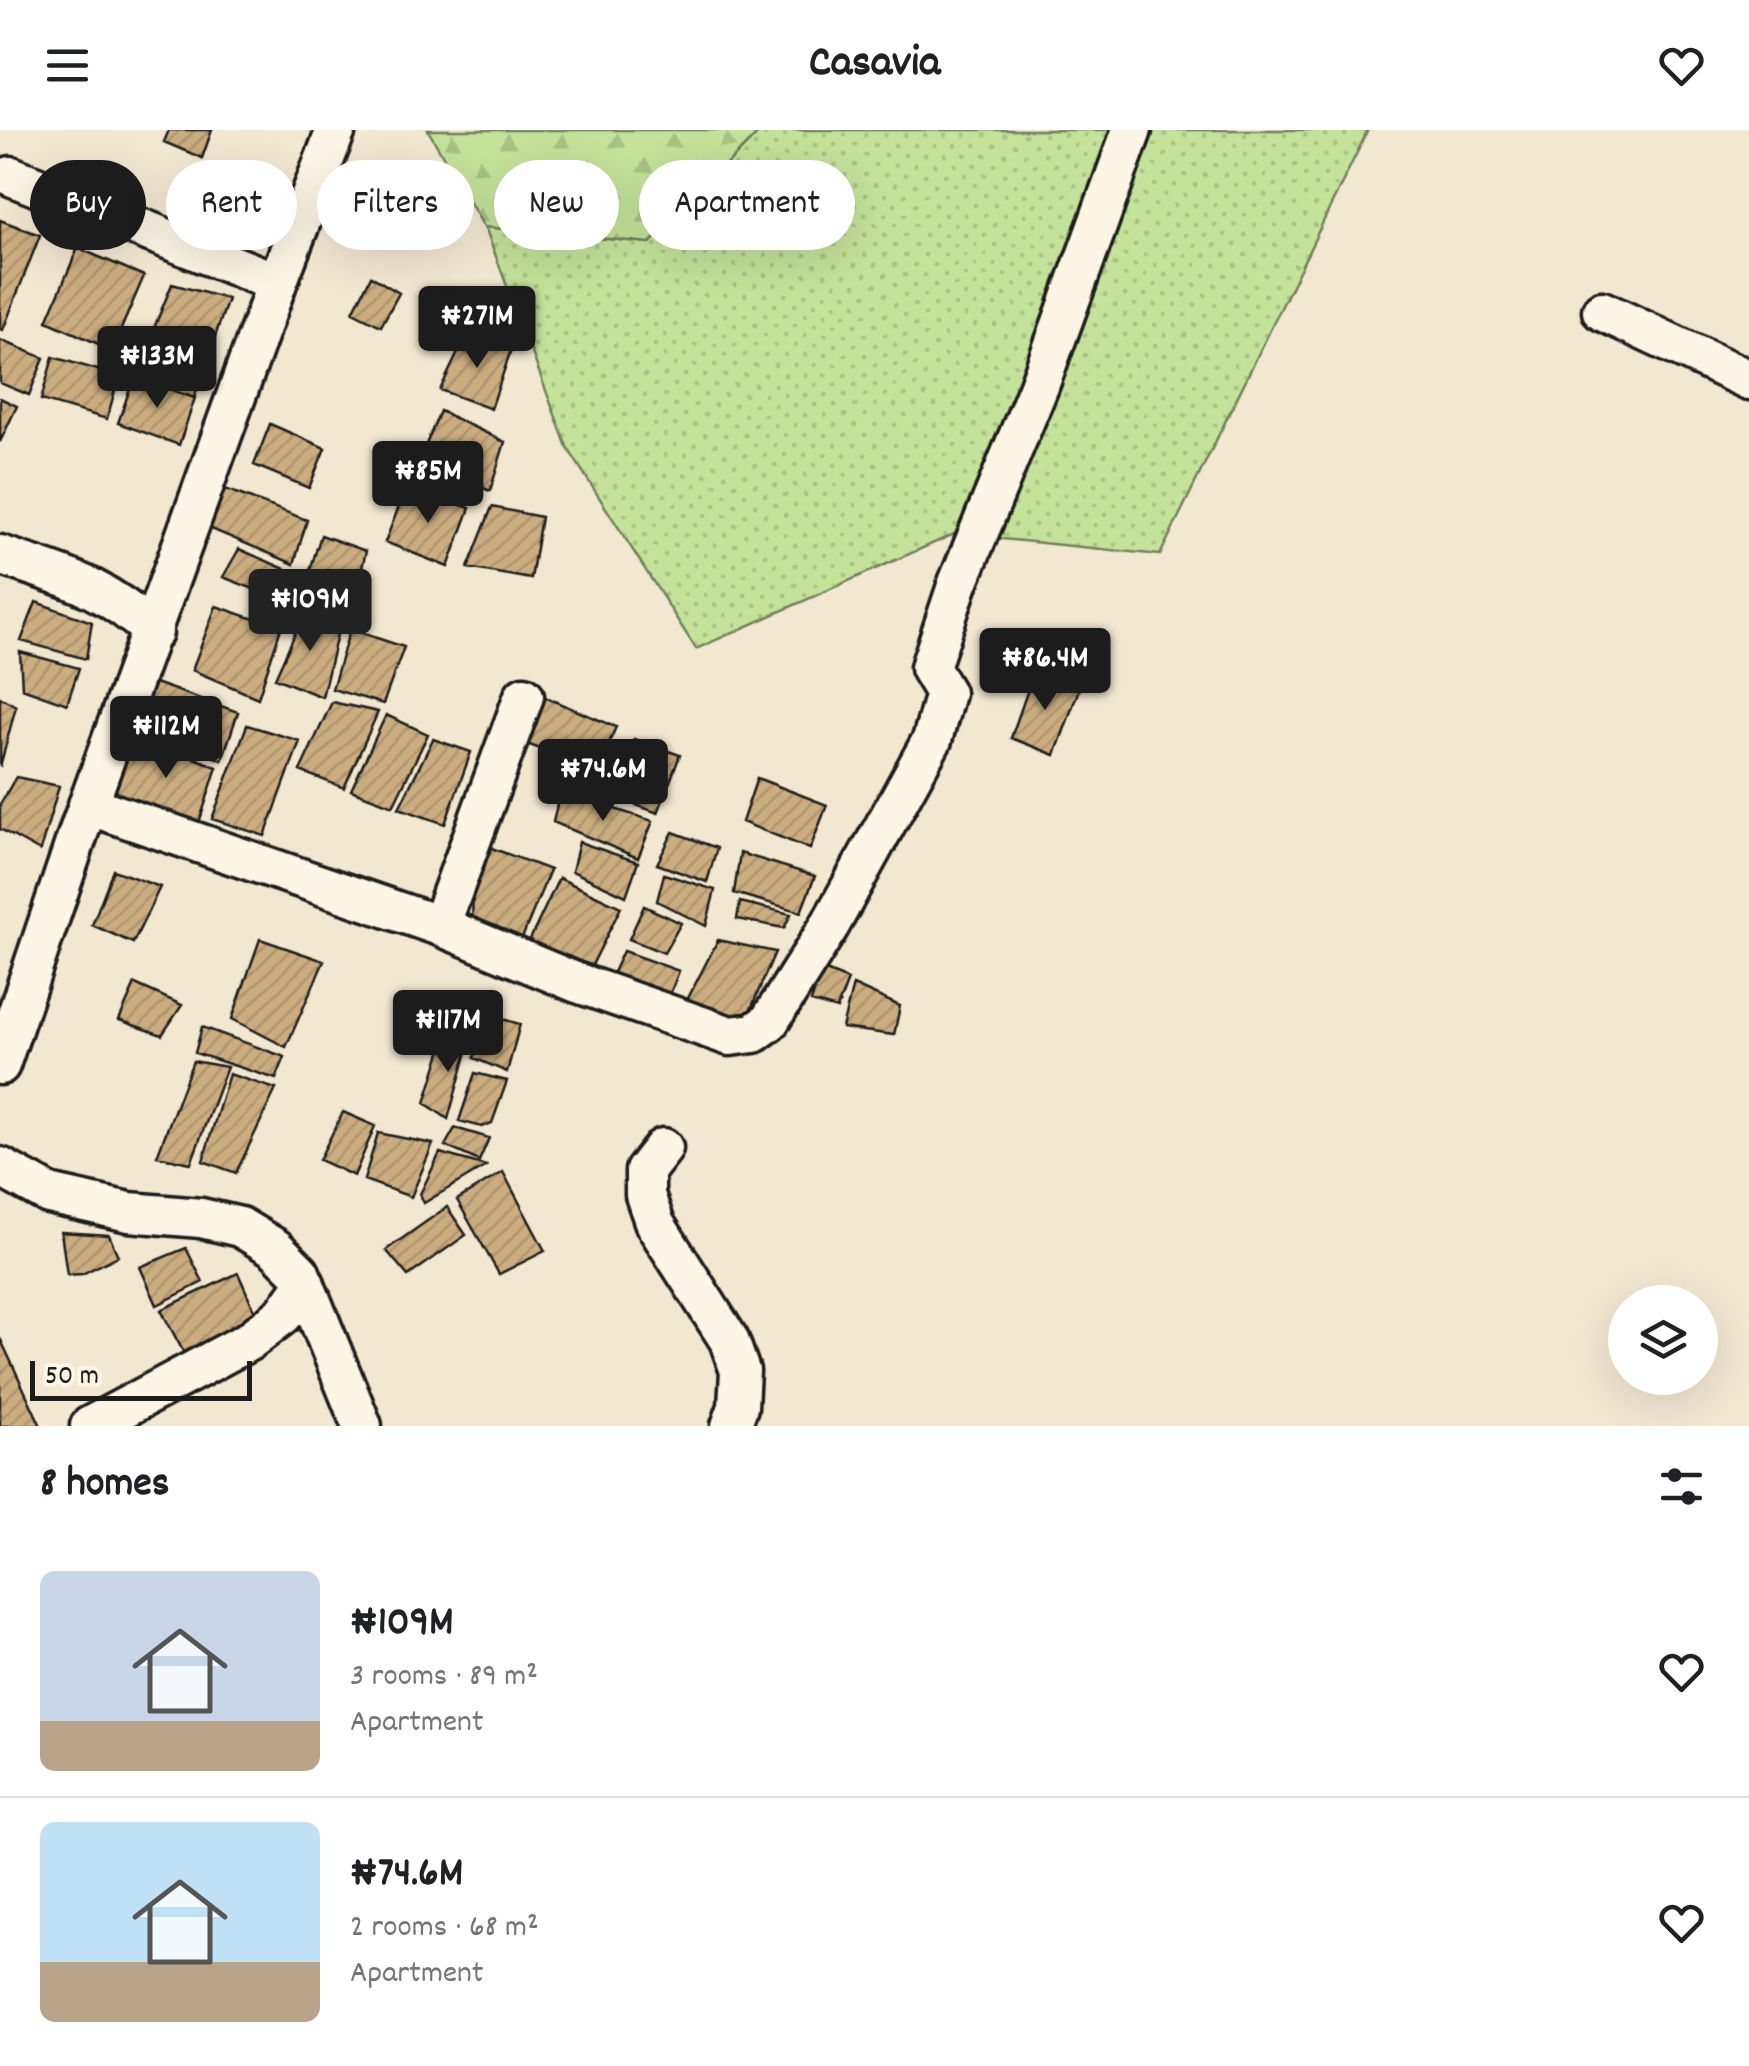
<!DOCTYPE html>
<html lang="en">
<head>
<meta charset="utf-8">
<style>
  body { margin:0; font-family:Dekko,sans-serif; background:#f2f2f2; color:#202124; height:100vh; display:flex; flex-direction:column; font-size:38px; white-space:nowrap }
  * { box-sizing:border-box; margin:0 }
  p { font-size:32px; color:#757577 }
  .icon { flex:none; width:55px; height:55px; fill:none; stroke:currentColor; stroke-width:2; stroke-linecap:round; stroke-linejoin:round }
  .map { position:relative; height:1296px; overflow:hidden }
  .drawer { display:flex; flex-direction:column; background:#fff; flex:1 }
  .drawer>* { flex:none }
  .top-card { position:absolute; left:30px; top:30px; width:1000px; height:90px; display:flex; gap:20px }
  .buttons { position:absolute; left:1608px; top:1155px; display:grid; gap:20px }
  .buttons a { display:grid; place-items:center; width:110px; height:110px; border-radius:50%; background:#fff; box-shadow:0 10px 40px #0002; font-size:50px }
  .scale { position:absolute; left:30px; bottom:25px; width:222px; box-sizing:border-box; padding-left:10px; border:5px solid #1c1c1c; border-top:0; font-size:28px; line-height:35px; white-space:nowrap; color:#1c1c1c; -webkit-text-stroke:8px #fcf5e5; paint-order:stroke }
  .price { position:absolute; translate:-50% -85px; padding:0 22px; border-radius:10px; background:#1c1c1c; color:#fff; font-size:32px; line-height:65px; filter:drop-shadow(0 2px 5px #0008) }
  .price::after { content:''; position:absolute; left:50%; top:60px; width:30px; height:22px; margin-left:-15px; background:inherit; clip-path:polygon(0 0,100% 0,50% 100%) }
  .price.on { background:#222; color:#fff }
  ul { padding:0; list-style:none }
  li { display:flex; align-items:center; gap:30px; height:250px; padding:0 40px }
  li+li { border-top:2px solid #e0e0e0 }
  li span { display:grid; place-items:center; flex:none; width:280px; height:200px; border-radius:15px; color:#555 }
  li>.icon { margin-inline-start:auto }
  span .icon { width:120px; height:120px; fill:#fffc; stroke-width:1 }
  li b { font-size:42px }
  h2 { display:flex; justify-content:space-between; align-items:center; height:120px; padding:0 40px; font-size:42px }
  .tag { padding:0 35px; border-radius:45px; background:#fff; box-shadow:0 10px 40px #0002; font-size:35px; line-height:90px }
  .tag.on { background:#1c1c1c; color:#fff }
  header { display:flex; justify-content:space-between; align-items:center; height:130px; padding:0 40px; background:#fff; font-size:45px; font-weight:700 }
  .map>svg:first-child { display:block }
  .grass { fill:url(#grass-dots); stroke:#707f5b; stroke-width:2.5 }
  .forest { fill:url(#forest-firs); stroke:#707f5b; stroke-width:2.5 }
  .building { fill:url(#building-hatch); stroke:#1c1c1c; stroke-width:2.5 }
  .lines { fill:none; stroke-linecap:round; stroke-linejoin:round }
  .minor-casing { stroke:#1c1c1c; stroke-width:45 }
  .minor { stroke:#fcf5e5; stroke-width:38 }
</style>
</head>
<body>
<header><svg class="icon" aria-label="menu" viewBox="0 0 24 24"><path d="M4 6h16M4 12h16M4 18h16"/></svg>Casavia<svg class="icon" aria-label="heart" viewBox="0 0 24 24"><path d="M12 20l-8-8c-3-5 5-10 8-4 3-6 11-1 8 4z"/></svg></header>
<div class="map">
<svg width="1749" height="1296" viewBox="0 0 1749 1296">
  <defs>
    <pattern id="grass-dots" width="8" height="8" patternUnits="userSpaceOnUse" patternTransform="scale(2.5)"><rect width="8" height="8" fill="#c4e29a"/><path d="M2 2h.1M6 6h.1" fill="none" stroke="#a8c184" stroke-width="1.8" stroke-linecap="round"/></pattern>
    <pattern id="forest-firs" width="22" height="20" patternUnits="userSpaceOnUse" patternTransform="scale(2.5)"><rect width="22" height="20" fill="#c4e29a"/><path d="M5 1l3.5 6h-7zM16 11l3.5 6h-7z" fill="#a8c184"/></pattern>
    <pattern id="building-hatch" width="6" height="6" patternUnits="userSpaceOnUse" patternTransform="scale(2.5)"><rect width="6" height="6" fill="#ccad80"/><path d="M-1 1l2-2M0 6l6-6M5 7l2-2" fill="none" stroke="#af946e"/></pattern>
  </defs>
  <rect width="100%" height="100%" fill="#f2e7d1"/>
  <filter id="ink" filterUnits="userSpaceOnUse"><feTurbulence type="fractalNoise" baseFrequency=".01" numOctaves="2"/><feDisplacementMap in="SourceGraphic" scale="20" xChannelSelector="R" yChannelSelector="G"/><feConvolveMatrix kernelMatrix="1 2 1 2 8 2 1 2 1" color-interpolation-filters="sRGB"/></filter>
  <g filter="url(#ink)">
    <path class="grass" d="M761,0H1368L1160,425L954,404L696,519L567,317L485,97L650,113Z"/>
    <path class="forest" d="M428,0H761L650,113L484,97Z"/>
    <path class="building" d="M169,0H212L202,28L164,12Z
      M0,90L40,105L3,200L0,199Z
      M78,118L144,146L112,220L47,191Z
      M371,146L399,163L381,196L353,182Z
      M172,154L228,169L194,268L134,247Z
      M468,202L511,220L491,279L440,260Z
      M0,210L44,228L29,265L0,253Z
      M53,227L119,246L107,289L41,270Z
      M134,247L195,268L179,315L118,293Z
      M0,268L17,276L0,312Z
      M440,281L505,312L490,361L420,329Z
      M270,294L325,318L309,358L254,335Z
      M407,356L470,378L448,437L385,412Z
      M220,357L307,390L294,434L209,398Z
      M492,377L541,387L531,449L468,438Z
      M321,405L366,421L351,484L302,466Z
      M239,419L285,439L274,467L223,447Z
      M36,472L92,492L86,529L21,511Z
      M216,476L281,498L258,568L192,540Z
      M305,481L340,492L322,567L275,548Z
      M350,499L404,517L383,574L332,559Z
      M20,522L79,538L67,574L22,558Z
      M1034,542L1079,559L1055,625L1011,608Z
      M149,551L238,582L222,630L134,594Z
      M540,565L616,597L597,640L524,613Z
      M0,567L16,576L0,637Z
      M332,572L378,582L344,658L300,641Z
      M386,585L428,604L393,676L351,660Z
      M247,595L300,611L265,706L212,689Z
      M133,603L217,637L196,702L115,661Z
      M433,609L471,622L445,694L399,678Z
      M634,609L680,625L658,683L611,666Z
      M16,647L59,656L40,721L0,699V674Z
      M757,648L827,675L810,719L742,692Z
      M560,662L653,691L638,728L553,692Z
      M673,702L717,718L707,752L657,734Z
      M579,712L638,732L626,766L572,741Z
      M489,717L550,740L518,818L472,793L473,762Z
      M740,723L815,746L801,782L734,763Z
      M113,740L160,757L133,813L92,795Z
      M664,744L715,760L706,796L657,771Z
      M559,748L621,777L586,847L527,816Z
      M740,772L791,784L784,798L737,789Z
      M644,776L681,793L664,823L629,809Z
      M260,809L324,831L286,917L232,889Z
      M718,810L775,822L745,893L684,876Z
      M623,821L679,841L665,877L607,855Z
      M821,839L848,850L837,879L811,872Z
      M135,854L182,875L162,905L119,890Z
      M853,855L900,876L894,905L842,898Z
      M488,885L520,894L507,942L474,928Z
      M202,897L285,927L276,949L195,923Z
      M447,903L470,911L448,989L425,973Z
      M193,931L227,937L191,1033L157,1026Z
      M475,943L507,951L492,993L482,997L459,991Z
      M229,944L276,959L236,1043L203,1031Z
      M343,982L375,996L354,1046L319,1030Z
      M455,998L489,1008L479,1031L445,1016Z
      M378,1003L433,1014L411,1067L364,1050Z
      M440,1023L486,1036L424,1073L420,1064Z
      M503,1042L545,1121L499,1144L457,1070Z
      M447,1077L466,1105L408,1146L386,1120Z
      M61,1102L109,1105L118,1126L82,1144L67,1145Z
      M186,1118L203,1152L157,1175L140,1137Z
      M238,1143L257,1186L184,1223L161,1180Z
      M0,1208L41,1296H0Z"/>
    <g class="lines">
      <g class="minor-casing">
        <path id="minor" d="M11,46L277,153
          M1602,181L1749,250
          M0,425C64,447 102,454 153,502
          M88,675L440,796L575,852L730,906L754,903L769,892L830,795L932,610L945,563L930,538L932,531L958,453L1039,256L1132,0
          M440,796L524,566
          M0,935L81,695L277,153L336,0
          M663,1018L645,1041V1065L655,1094L729,1210L740,1241L738,1277L731,1296
          M0,1037L49,1064L129,1082L201,1088L240,1097L275,1118L300,1143L362,1296
          M90,1296L249,1211L283,1185L305,1154"/>
      </g>
      <use href="#minor" class="minor"/>
    </g>
  </g>
</svg>
<div class="buttons">
<a><svg class="icon" aria-label="layers" viewBox="0 0 24 24"><path d="M12 4l9 5-9 5-9-5zM3 14l9 5 9-5"/></svg></a>
</div>
<div class="scale">50 m</div>
<b class="price" style="left:477px;top:241px">₦271M</b>
<b class="price" style="left:157px;top:281px">₦133M</b>
<b class="price" style="left:428px;top:396px">₦85M</b>
<b class="price on" style="left:310px;top:524px">₦109M</b>
<b class="price" style="left:1045px;top:583px">₦86.4M</b>
<b class="price" style="left:166px;top:651px">₦112M</b>
<b class="price" style="left:603px;top:694px">₦74.6M</b>
<b class="price" style="left:448px;top:945px">₦117M</b>
<div class="top-card">
<a class="tag on">Buy</a>
<a class="tag">Rent</a>
<a class="tag">Filters</a>
<a class="tag">New</a>
<a class="tag">Apartment</a>
</div>
</div>
<section class="drawer">
<h2>8 homes<svg class="icon" aria-label="filters" viewBox="0 0 24 24"><path d="M4 7h16M4 17h16"/><circle cx="9" cy="7" r="2"/><circle cx="15" cy="17" r="2"/></svg></h2>
<ul>
<li><span style="background:linear-gradient(#c9d6e8 75%,#b9a48a 0)"><svg class="icon" aria-label="home" viewBox="0 0 24 24"><path d="M3 11l9-7 9 7M6 9v11h12V9"/></svg></span><div><b>₦109M</b><p>3 rooms · 89 m²</p><p>Apartment</p></div><svg class="icon" aria-label="heart" viewBox="0 0 24 24"><path d="M12 20l-8-8c-3-5 5-10 8-4 3-6 11-1 8 4z"/></svg></li>
<li><span style="background:linear-gradient(#bfe0f5 70%,#b9a48a 0)"><svg class="icon" aria-label="home" viewBox="0 0 24 24"><path d="M3 11l9-7 9 7M6 9v11h12V9"/></svg></span><div><b>₦74.6M</b><p>2 rooms · 68 m²</p><p>Apartment</p></div><svg class="icon" aria-label="heart" viewBox="0 0 24 24"><path d="M12 20l-8-8c-3-5 5-10 8-4 3-6 11-1 8 4z"/></svg></li>
</ul>
</section>
</body>
</html>
